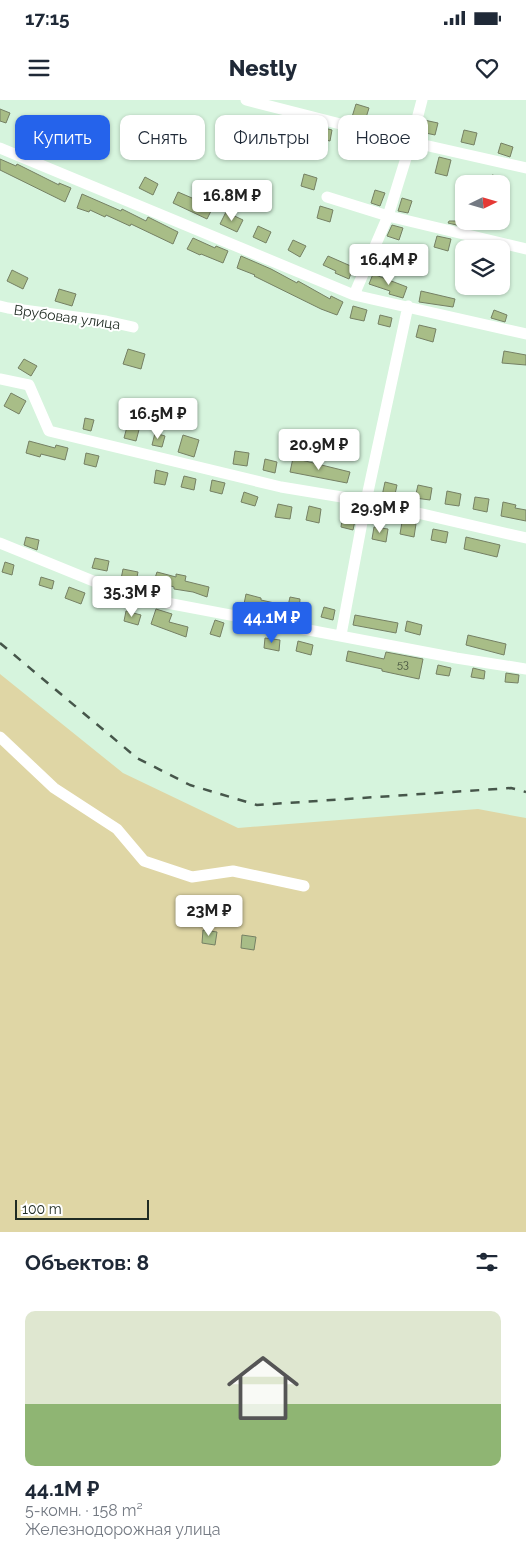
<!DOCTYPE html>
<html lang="ru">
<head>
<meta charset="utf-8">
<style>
  body { margin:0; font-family:Raleway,sans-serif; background:#f6f6f7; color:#1f2937; height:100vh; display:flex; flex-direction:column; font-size:19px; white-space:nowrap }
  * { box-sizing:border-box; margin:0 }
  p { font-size:16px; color:#747a83 }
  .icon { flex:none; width:28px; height:28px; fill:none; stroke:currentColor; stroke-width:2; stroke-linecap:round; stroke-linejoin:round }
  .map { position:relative; height:1132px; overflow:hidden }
  .details { display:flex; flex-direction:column; background:#fff; flex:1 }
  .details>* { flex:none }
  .hud { position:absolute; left:15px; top:15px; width:496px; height:45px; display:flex; gap:10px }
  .needle { width:32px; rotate:85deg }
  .buttons { position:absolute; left:455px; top:75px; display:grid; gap:10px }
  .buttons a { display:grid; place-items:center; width:55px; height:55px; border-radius:10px; background:#fff; box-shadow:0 1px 4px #0004; font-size:25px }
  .scale { position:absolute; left:15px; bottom:12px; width:134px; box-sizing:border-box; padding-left:5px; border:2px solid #202c23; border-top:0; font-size:14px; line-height:18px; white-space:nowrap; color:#202c23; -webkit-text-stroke:4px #fff; paint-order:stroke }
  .price { position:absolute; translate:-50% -42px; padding:0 11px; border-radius:5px; background:#fff; color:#222; font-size:16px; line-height:32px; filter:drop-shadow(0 1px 2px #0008) }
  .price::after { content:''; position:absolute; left:50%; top:30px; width:15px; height:11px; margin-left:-8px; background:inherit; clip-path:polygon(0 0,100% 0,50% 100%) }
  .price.selected { background:#2563eb; color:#fff }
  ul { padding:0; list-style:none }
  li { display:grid; align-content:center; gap:10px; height:265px; padding:0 25px }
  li+li { border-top:1px solid #e0e1e3 }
  li span { display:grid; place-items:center; height:155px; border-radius:10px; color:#555 }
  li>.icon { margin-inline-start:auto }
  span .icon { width:90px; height:90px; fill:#fffc; stroke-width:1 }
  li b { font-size:21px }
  h2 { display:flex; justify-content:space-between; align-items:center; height:60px; padding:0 25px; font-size:21px }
  .tag { padding:0 18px; border-radius:10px; background:#fff; box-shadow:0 1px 4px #0004; font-size:18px; line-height:45px }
  .tag.selected { background:#2563eb; color:#fff }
  .status { display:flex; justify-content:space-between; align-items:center; height:35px; padding:0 25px; background:#fff; direction:ltr }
  .status svg { height:14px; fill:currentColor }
  header { display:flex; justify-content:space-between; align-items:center; height:65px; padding:0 25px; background:#fff; font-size:22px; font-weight:800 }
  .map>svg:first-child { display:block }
  .green { fill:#dfd6a5 }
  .building { fill:#a8bd87; stroke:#758064 }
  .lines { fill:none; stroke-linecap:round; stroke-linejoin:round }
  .street { stroke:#fff; stroke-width:11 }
  .rail { stroke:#46564a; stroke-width:2.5; stroke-dasharray:9 9; stroke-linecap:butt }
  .labels { text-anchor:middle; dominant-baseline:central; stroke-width:4; stroke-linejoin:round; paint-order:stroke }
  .number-label { font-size:11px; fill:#42503c }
  .street-label { font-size:14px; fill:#202c23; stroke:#fff }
</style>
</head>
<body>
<div class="status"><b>17:15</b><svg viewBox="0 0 49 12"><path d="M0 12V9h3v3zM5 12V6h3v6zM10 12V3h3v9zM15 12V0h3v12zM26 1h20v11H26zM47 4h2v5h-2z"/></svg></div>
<header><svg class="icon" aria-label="menu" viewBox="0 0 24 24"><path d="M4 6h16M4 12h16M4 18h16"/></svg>Nestly<svg class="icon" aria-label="heart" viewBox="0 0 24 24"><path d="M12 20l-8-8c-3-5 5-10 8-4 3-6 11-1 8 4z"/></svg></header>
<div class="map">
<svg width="526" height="1132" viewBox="0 0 526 1132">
  <rect width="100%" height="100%" fill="#d6f4dd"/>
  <path class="green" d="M0,574L123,673L238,728L478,709L526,718V1132H0Z"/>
  <path class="building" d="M356,4L369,8L365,21L352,17Z
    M0,9L10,13L6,23L0,21Z
    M424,20L438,23L435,35L421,32Z
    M317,26L332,30L330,41L314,37Z
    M464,30L477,33L474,45L461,42Z
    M20,32L31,37L27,45L16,39Z
    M52,39L62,44L59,51L48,46Z
    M501,43L513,47L510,57L498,53Z
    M382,47L399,50L397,58L380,54Z
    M439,57L451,60L447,76L435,73Z
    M0,59L16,66L17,64L59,85V83L71,88L65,102L0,70Z
    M304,74L317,78L314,90L301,86Z
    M492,75L505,78L503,84H490Z
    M145,77L158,84L153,95L139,88Z
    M375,90L385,93L380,106L371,103Z
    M178,92L213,107L207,119L173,103Z
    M82,94L121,111L122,109L146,121L148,117L178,132L173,144L131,124L130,126L106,115L105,117L90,110L89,112L77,108Z
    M402,98L412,101L408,113L398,111Z
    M462,104H464V121H471L469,128L448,123L449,121H457Z
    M320,106L333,110L330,122L317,118Z
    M226,112L243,120L237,132L220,124Z
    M392,125L403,128L399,140L387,136Z
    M258,126L271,132L266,143L253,137Z
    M437,136L451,139L448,151L434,147Z
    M193,138L215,148L216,146L228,151L223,163L201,154L200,155L187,149Z
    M293,140L306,146L300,157L288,150Z
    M241,156L271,169L297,183L298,181L330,199L331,196L343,202L337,215L321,209L254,176L255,175L237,168Z
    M328,156L353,167L349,179L335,173L336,171L323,165Z
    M12,170L28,178L23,189L7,181Z
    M373,174L407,187L403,198L389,194L390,191L369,184Z
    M59,189L76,194L72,206L55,201Z
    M421,191L455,199L453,207L419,202Z
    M353,206L367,210L364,221L350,218Z
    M494,210L507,215L505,222L491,218Z
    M380,215L392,218L390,227L378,224Z
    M419,225L436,229L433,242L416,237Z
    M128,249L145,254L141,269L123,264Z
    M504,251L526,255V265L502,263Z
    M24,259L37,266L31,276L18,268Z
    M11,293L26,301L19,314L4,306Z
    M85,318L94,320L91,331L83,329Z
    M128,323L140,326L136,341L124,338Z
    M155,333L165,336L162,347L152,345Z
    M183,335L199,340L194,357L178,352Z
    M29,341L55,348L56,345L68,348L65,360L41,354L40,357L26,353Z
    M235,351L249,353L247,366L233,364Z
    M86,353L99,356L96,367L84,364Z
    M293,358L350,372L347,383L290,372Z
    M265,359L277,362L275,373L263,370Z
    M156,370L168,373L165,385L154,383Z
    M184,376L196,379L194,390L181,387Z
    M212,380L225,383L222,394L210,391Z
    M385,382L397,385L394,399L382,396Z
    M418,385L432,388L430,400L415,398Z
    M447,391L461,394L459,406L445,404Z
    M244,392L258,397L255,406L241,402Z
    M475,397L489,399L487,412L473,409Z
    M503,402L516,405L515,408L526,410V421L501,416Z
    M278,404L292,407L290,419L275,417Z
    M309,406L321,409L319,423L306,420Z
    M343,413L356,416L353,430L341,427Z
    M402,422L416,424L414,437L400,434Z
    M374,427L388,429L386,442L372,439Z
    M433,429L448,432L446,443L431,440Z
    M26,437L39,440L37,450L24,445Z
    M466,437L500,445L497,457L464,449Z
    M95,458L109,461L107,471L92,468Z
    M5,462L14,465L12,475L2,472Z
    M123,469L138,472L136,482L121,479Z
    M157,472L176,477V474L186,476L185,481L209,487L207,497L193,492L174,489V487L154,481Z
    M41,477L54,481L52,489L39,485Z
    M69,487L85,493L81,504L65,498Z
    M246,494L261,498V500L288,506L290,497L300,499L299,515L279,511V514L244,504Z
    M324,507L335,510L333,520L321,517Z
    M156,509L172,514L169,522L188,527L186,537L151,524Z
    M126,511L141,515L138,525L124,521Z
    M355,515L398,523L396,533L353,525Z
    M215,520L224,523L220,537L210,534Z
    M407,521L422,525L420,535L405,531Z
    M468,535L506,544L504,555L466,545Z
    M265,538L280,540L279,551L264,548Z
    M298,541L313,545L311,555L296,551Z
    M348,551L384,559L386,552L423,559L419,579L382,571V569L346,561Z
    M438,565L451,568L449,576L436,574Z
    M473,568L485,571L484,579L471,577Z
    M506,573L519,575L518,583L505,582Z
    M203,830L217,832L215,845L202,843Z
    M242,835L256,837L254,850L241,848Z"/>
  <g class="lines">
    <path class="street" d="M246,0L411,42L526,68
      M0,48L354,195L526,234
      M327,97L388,116L526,149
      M354,195L388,116L411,42L422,0
      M0,206L8,208L106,221L133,227
      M0,279L29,285L49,331L281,387L366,401L526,438
      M0,443L130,496L456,558L526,569
      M341,535L366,401L408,206
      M0,637L54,688L117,729L144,761L192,777L233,771L304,786"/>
    <path class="rail" d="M0,543L137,658L190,685L257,705L511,688L526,692"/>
  </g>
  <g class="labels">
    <g class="number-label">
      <text x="403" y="564">53</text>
    </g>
    <g class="street-label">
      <text transform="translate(67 217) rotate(8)">Врубовая улица</text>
    </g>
  </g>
</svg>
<div class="buttons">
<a><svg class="needle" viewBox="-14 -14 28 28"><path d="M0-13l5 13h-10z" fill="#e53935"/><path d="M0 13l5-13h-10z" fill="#747a83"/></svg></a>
<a><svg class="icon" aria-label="layers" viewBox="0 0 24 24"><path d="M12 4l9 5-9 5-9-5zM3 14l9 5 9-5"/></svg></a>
</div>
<div class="scale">100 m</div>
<b class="price" style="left:232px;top:122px">16.8M ₽</b>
<b class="price" style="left:389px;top:186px">16.4M ₽</b>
<b class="price" style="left:158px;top:340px">16.5M ₽</b>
<b class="price" style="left:319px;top:371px">20.9M ₽</b>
<b class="price" style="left:380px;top:434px">29.9M ₽</b>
<b class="price" style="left:132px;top:518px">35.3M ₽</b>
<b class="price selected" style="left:272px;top:544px">44.1M ₽</b>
<b class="price" style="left:209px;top:837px">23M ₽</b>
<div class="hud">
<a class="tag selected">Купить</a>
<a class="tag">Снять</a>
<a class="tag">Фильтры</a>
<a class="tag">Новое</a>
</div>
</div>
<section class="details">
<h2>Объектов: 8<svg class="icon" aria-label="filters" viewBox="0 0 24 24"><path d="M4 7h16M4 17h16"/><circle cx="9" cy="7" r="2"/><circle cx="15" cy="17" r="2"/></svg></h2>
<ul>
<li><span style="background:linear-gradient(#dfe7d0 60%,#8fb573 0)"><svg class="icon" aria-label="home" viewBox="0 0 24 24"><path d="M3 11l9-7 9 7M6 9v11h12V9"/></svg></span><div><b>44.1M ₽</b><p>5-комн. · 158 m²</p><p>Железнодорожная улица</p></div></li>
</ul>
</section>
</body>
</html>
